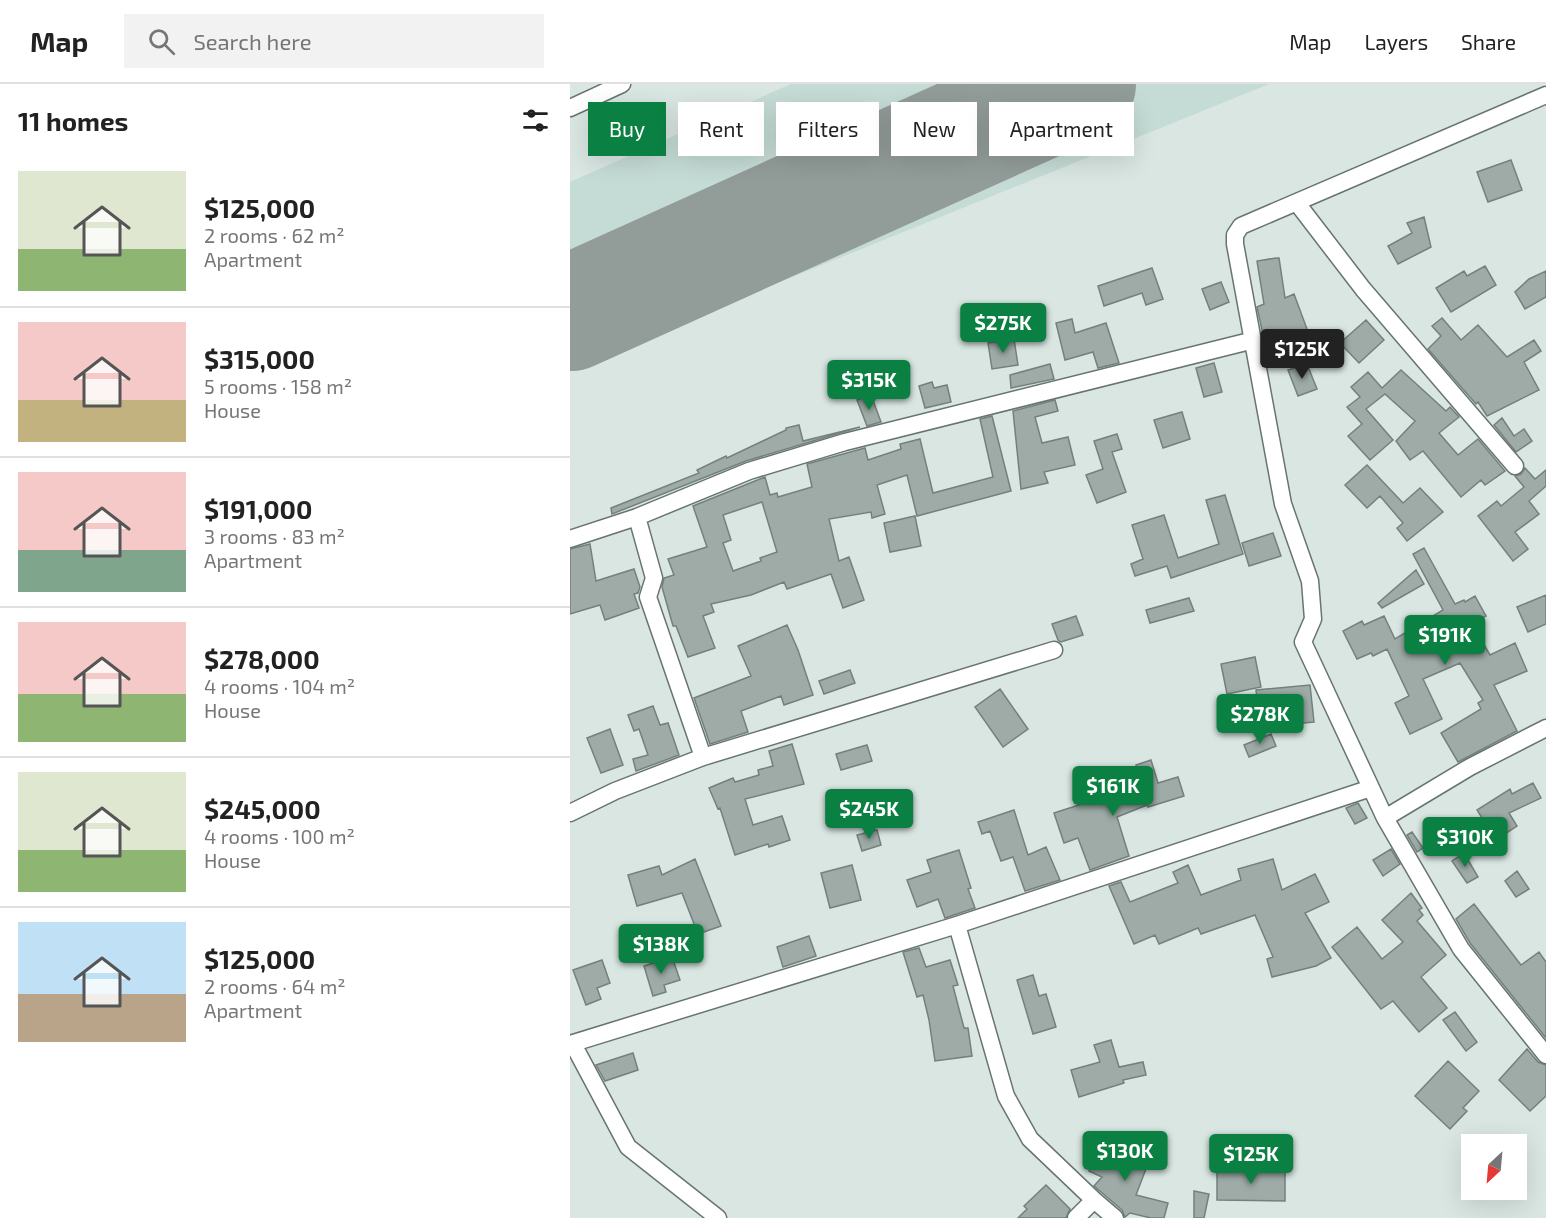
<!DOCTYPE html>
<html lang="en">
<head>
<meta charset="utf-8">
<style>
  body { margin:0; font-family:"Exo 2",sans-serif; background:#f2f2f2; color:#222; height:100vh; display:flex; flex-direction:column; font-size:22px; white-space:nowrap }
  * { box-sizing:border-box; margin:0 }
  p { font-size:20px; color:#767676 }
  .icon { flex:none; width:33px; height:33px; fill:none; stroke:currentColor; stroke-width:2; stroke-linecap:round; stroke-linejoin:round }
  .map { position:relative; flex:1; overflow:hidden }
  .panel { display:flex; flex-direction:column; background:#fff; width:570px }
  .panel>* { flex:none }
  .hud { position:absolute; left:18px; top:18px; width:570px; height:54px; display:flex; gap:12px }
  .needle { width:39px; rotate:206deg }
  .fabs { position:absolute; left:891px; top:1050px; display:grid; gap:12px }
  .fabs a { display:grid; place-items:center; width:66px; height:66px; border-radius:0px; background:#fff; box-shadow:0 6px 24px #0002; font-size:30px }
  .price { position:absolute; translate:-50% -51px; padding:0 14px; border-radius:6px; background:#0b8043; color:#fff; font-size:20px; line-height:39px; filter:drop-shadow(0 2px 3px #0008) }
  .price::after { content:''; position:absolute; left:50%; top:36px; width:18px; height:14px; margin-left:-9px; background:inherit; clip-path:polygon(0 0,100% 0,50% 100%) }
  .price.current { background:#222; color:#fff }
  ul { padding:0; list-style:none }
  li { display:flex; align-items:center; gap:18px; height:150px; padding:0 18px }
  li+li { border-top:2px solid #e0e0e0 }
  li span { display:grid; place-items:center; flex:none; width:168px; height:120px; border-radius:0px; color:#555 }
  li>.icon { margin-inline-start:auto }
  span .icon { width:72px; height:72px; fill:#fffc; stroke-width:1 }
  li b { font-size:26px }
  h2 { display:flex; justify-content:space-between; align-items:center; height:72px; padding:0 18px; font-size:26px }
  .pill { padding:0 21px; border-radius:0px; background:#fff; box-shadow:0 6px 24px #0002; font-size:21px; line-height:54px }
  .pill.current { background:#0b8043; color:#fff }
  header { display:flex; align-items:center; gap:36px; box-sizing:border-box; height:84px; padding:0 30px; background:#fff; border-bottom:2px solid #e0e0e0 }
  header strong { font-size:28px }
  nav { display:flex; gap:33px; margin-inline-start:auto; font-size:21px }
  .search { width:420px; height:54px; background:#f2f2f2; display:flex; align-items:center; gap:15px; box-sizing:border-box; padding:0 21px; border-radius:0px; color:#767676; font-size:22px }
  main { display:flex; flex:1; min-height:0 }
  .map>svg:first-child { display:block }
  .built { fill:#c5dbd5 }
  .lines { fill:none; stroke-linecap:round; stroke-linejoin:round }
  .runway { stroke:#929c98; stroke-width:116 }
  .building { fill:#9eaba7; stroke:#74807d; stroke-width:1.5; fill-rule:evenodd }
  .minor-casing { stroke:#677470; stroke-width:19 }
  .minor { stroke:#fff; stroke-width:16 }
</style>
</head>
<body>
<header>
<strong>Map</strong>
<div class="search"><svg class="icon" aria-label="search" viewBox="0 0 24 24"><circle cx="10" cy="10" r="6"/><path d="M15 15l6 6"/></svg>Search here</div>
<nav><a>Map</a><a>Layers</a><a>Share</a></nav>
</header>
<main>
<section class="panel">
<h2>11 homes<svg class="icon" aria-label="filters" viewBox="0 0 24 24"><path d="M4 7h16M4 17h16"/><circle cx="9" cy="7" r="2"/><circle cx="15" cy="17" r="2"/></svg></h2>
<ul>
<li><span style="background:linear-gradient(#dfe7d0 65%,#8fb573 0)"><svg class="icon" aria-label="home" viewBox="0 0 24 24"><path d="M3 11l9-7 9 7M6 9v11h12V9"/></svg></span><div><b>$125,000</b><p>2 rooms · 62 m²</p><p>Apartment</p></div></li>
<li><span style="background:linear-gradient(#f6c9c9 65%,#c2b280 0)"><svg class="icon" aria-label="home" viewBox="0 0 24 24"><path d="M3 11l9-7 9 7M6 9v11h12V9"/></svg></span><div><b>$315,000</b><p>5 rooms · 158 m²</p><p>House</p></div></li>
<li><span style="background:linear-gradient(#f6c9c9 65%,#7fa58c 0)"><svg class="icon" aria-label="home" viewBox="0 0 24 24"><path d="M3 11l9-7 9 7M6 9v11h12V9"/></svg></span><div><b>$191,000</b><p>3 rooms · 83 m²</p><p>Apartment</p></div></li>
<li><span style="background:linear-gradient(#f6c9c9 60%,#8fb573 0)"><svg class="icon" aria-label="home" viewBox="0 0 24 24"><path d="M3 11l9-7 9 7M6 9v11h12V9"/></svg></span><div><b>$278,000</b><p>4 rooms · 104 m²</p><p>House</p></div></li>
<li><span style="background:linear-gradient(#dfe7d0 65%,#8fb573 0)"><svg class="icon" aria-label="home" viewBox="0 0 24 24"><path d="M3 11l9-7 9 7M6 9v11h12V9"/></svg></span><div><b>$245,000</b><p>4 rooms · 100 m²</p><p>House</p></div></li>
<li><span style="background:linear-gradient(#bfe0f5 60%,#b9a48a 0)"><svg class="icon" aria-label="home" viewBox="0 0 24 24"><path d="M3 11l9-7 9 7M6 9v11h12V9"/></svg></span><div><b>$125,000</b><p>2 rooms · 64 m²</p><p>Apartment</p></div></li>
</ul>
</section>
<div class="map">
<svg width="976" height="1134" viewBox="0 0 976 1134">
  <rect width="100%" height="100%" fill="#d9e6e2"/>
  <path class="built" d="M221,0H699L0,283V98Z"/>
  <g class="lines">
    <path class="runway" d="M0,229L508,0"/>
  </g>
  <path class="building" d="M941,76L952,106L918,118L907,88Z
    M854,133L861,163L828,180L818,162L842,149L837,139Z
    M706,174H709L715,214L724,210L737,245L695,260L687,223L694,220L687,177Z
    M915,182L926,201L881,228L866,204L894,187L897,192Z
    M582,184L593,215L576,221L572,209L534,222L528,202Z
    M976,187V213L955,225L945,208L959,195Z
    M651,198L659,218L640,226L632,205Z
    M872,234L891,256L908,241L937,273L964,256L971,267L954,278L969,306L917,332L908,318L906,320L858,265L871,252L862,242Z
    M502,235L505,249L536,239L549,279L528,284L523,268L495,276L486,239Z
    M796,236L814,256L789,279L770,259Z
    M444,255L448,281L422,285L418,259Z
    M644,279L652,308L634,313L626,284Z
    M480,280L484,295L441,304L440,291Z
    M737,280L747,305L728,312L718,286Z
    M831,286L876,327L880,323L889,333L869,349L888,371L908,355L935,387L915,401L911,396L891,413L853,367L840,376L826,357L845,337L815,310L796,325L823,356L800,376L778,352L792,340L777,323L790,313L781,303L798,288L812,304Z
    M362,298L364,304L377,301L381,318L355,324L349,302Z
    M301,311L311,338L297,342L287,316Z
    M485,316L488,327L465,333L472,359L498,353L505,381L474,388L478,399L451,405L443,327Z
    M612,328L620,355L593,364L584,336Z
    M422,332L441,407L347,432L337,391L307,401L315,430L302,434L301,428L259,435L269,477L279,473L294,516L273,524L261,490L217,505L214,498L181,511L141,520L144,528L133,532L145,564L118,573L106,542H103L92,503L94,494L104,491L98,475L137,463L123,422L195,393L200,411L207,409L208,413L242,403L237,380L295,364L298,376L331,365L330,360L350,355L363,409L423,393L410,335ZM192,418L207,468L190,474L191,477L163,487L153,459L161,456L153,431Z
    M932,334L944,352L954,345L962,357L946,368L924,341Z
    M229,341L233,357L290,343L176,377L42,430L41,424L129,389L127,386L156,372L157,374L216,346V344Z
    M547,350L552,365L542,368L556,408L527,419L516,391L533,385L524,357Z
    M797,381L833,419L850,404L873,428L837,457L827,444L833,439L810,412L797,424L775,401Z
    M955,384L965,395L976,386V402L959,417L969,430L945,448L958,465L943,477L908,432L927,417L931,422L954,403L945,392L951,390Z
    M655,411L673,470L601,494L597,482L565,492L561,480L573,475L562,441L594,431L608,474L649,460L636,416Z
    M345,432L351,462L320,468L314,439Z
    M703,449L711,472L679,482L672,459Z
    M20,460L26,497L64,485L70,503L68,509L64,510L69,524L35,536L30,521L0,530V465Z
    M854,464L885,520L894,516L895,518L905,512L916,532L902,540L920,571L945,559L957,587L924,601L947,647L888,678L871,649L911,625L908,619L913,616L890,579L853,595L872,635L840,650L825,619L839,612L817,565L803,572L801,569L787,575L773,547L792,537L794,541L814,532L825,555L873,526L843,470Z
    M846,486L854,500L812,524L808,519Z
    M976,511V540L958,548L947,523Z
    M619,514L624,527L580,539L576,526Z
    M506,532L513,551L491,558L488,556L482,540Z
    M217,541L228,566L243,611L214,621L211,612L171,627L178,648L140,660L124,614L181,592L168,562Z
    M685,573L691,603L657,610L651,580Z
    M280,586L285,599L254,610L249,597Z
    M740,601L744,638L690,643L686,606Z
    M430,605L458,645L433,663L405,623Z
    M83,622L90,641L98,639L109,671L66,687L63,675L78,671L69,645L64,647L58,631Z
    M40,645L53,681L31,689L17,654Z
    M701,650L706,662L679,673L674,661Z
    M222,660L234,700L175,715L183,741L212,732L220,756L199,763L198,760L165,771L150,724L148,725L139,704L163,694L165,698L189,691L188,686L203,682L199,667Z
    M297,661L302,677L271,686L266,670Z
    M581,676L588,699L608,693L614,712L578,723L577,721L547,733L559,772L520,786L508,754L494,759L484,729L518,718L537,709L540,717L572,704L566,681Z
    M963,699L971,714L939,729L947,742L926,756L907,726L940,705L942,710Z
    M788,719L797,734L785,740L776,724Z
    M444,726L458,771L476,763L490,796L455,807L443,773L431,777L420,747L412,750L408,738Z
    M307,746L311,761L292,767L287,751Z
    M842,748L853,764L847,768L837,751Z
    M821,765L830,780L813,792L803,776Z
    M389,766L401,804L398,805L405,824L375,834L368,815L347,823L337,796L361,788L357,776Z
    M894,769L908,793L897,799L882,777Z
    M125,775L151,842L128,850L112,809L67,822L58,791L89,782L92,791Z
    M703,775L712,806L745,790L759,818L735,829L761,874L746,882L702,893L697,875L703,873L685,831L631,850L628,844L589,860L585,851L564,860L539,802L551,798L560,818L608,799L603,788L618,781L631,811L671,796L668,785Z
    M282,781L291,816L260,824L251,789Z
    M947,787L959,805L946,813L935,797Z
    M841,809L852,824L849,826L853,831L847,837L876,871L851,893L877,924L849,948L823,917L811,925L762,863L787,843L812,875L833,858L812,836Z
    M904,820L951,881L969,868L976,878V954L900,859L886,835Z
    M239,852L246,872L213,883L207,863Z
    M349,864L356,883L380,876L388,901L383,902L394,944H398L402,972L365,977L359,936L353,911L347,913L333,868Z
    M102,873L110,896L94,901L96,908L83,912L74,882Z
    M32,876L40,899L27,904L31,915L16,921L3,886Z
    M463,891L469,912L476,910L486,943L463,950L447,896Z
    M885,928L907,958L896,967L873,936Z
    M541,956L549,983L573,978L576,991L553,996L554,999L509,1013L501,986L530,978L524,961Z
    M957,965L968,978L976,981V1012L960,1027L929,996Z
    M63,969L68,986L35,997L26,981Z
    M878,977L909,1007L893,1024L897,1027L880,1045L845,1012Z
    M531,1058L579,1077L566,1111L598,1119L594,1134H581L560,1129L555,1133L552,1126L524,1102L532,1093L519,1087Z
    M647,1086H715V1117L647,1116Z
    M476,1101L500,1125L496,1134H448L457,1125L454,1122Z
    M624,1107L639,1110L634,1134H624Z"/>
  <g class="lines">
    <g class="minor-casing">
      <path id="minor" d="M976,11L671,142L665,151V160L713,420L740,497L743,535L733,558L815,734L891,865L976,971
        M0,24L52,0
        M727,119L793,205L945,382
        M67,433L84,494L78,513L133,673
        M0,455L67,433L179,387L275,358L684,256
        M0,729L45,707L133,673L484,566
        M815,734L900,683L976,644
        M387,841L436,1012L460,1055L524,1116L545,1134
        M0,960L387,841L801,704
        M3,960L58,1063L148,1134
        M506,1134L524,1116"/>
    </g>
    <use href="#minor" class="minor"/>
  </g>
</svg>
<div class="fabs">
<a><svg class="needle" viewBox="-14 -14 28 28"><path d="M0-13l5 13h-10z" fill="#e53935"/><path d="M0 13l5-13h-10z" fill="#767676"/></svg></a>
</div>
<b class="price" style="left:433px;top:270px">$275K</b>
<b class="price current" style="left:732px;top:296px">$125K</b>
<b class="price" style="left:299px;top:327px">$315K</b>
<b class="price" style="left:875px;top:582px">$191K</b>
<b class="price" style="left:690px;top:661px">$278K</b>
<b class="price" style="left:543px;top:733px">$161K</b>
<b class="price" style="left:299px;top:756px">$245K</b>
<b class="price" style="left:895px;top:784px">$310K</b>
<b class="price" style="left:91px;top:891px">$138K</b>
<b class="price" style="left:555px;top:1098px">$130K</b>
<b class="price" style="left:681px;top:1101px">$125K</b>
<div class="hud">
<a class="pill current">Buy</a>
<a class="pill">Rent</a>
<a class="pill">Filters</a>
<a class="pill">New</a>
<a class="pill">Apartment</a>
</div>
</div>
</main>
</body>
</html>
